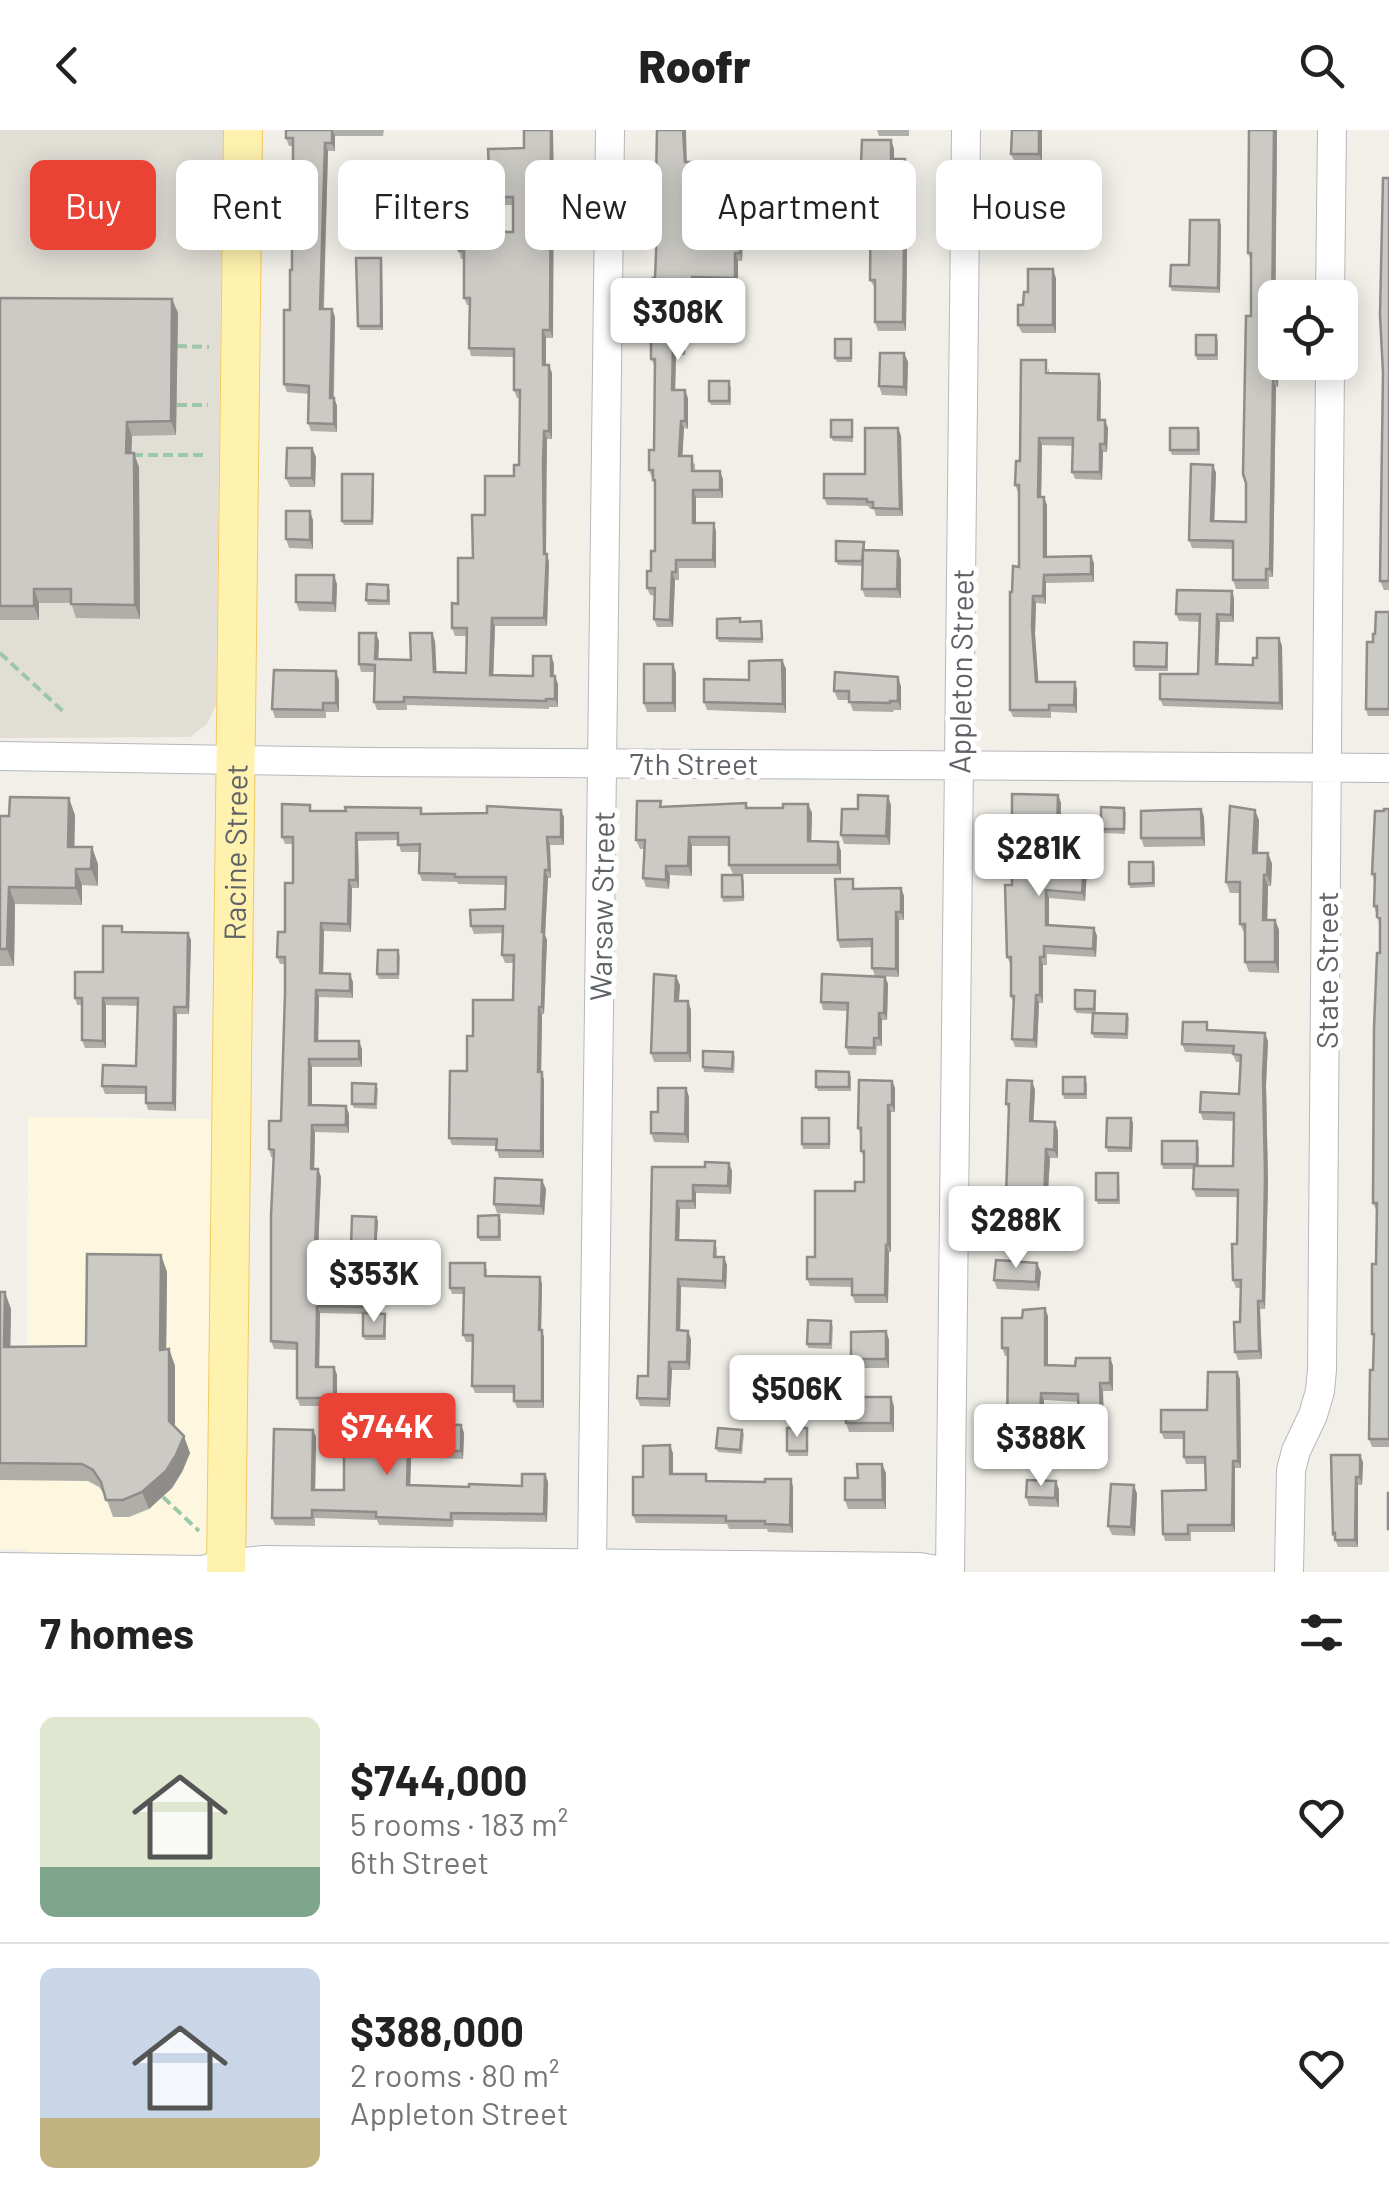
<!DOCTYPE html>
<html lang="en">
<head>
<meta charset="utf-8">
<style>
  body { margin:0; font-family:Barlow,sans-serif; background:#f2f2f2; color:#222; height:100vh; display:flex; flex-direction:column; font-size:38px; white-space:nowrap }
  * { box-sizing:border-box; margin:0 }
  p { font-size:32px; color:#767676 }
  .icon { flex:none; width:55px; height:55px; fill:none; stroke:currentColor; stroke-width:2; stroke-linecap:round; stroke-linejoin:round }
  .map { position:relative; height:1442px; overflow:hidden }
  .details { display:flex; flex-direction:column; background:#fff; flex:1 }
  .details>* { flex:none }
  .top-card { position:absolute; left:30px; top:30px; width:1330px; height:90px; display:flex; gap:20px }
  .buttons { position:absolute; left:1258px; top:150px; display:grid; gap:20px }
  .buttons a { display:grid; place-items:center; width:100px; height:100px; border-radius:15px; background:#fff; box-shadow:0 5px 25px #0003; font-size:50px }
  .price { position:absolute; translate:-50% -85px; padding:0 22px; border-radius:10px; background:#fff; color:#222; font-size:32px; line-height:65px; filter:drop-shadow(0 2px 5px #0008) }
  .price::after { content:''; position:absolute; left:50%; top:60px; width:30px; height:22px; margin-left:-15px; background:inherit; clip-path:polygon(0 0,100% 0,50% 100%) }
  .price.current { background:#ea4335; color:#fff }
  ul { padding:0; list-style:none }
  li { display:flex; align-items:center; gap:30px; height:250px; padding:0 40px }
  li+li { border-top:2px solid #e0e0e0 }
  li span { display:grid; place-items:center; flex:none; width:280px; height:200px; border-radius:15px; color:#555 }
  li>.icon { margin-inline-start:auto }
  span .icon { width:120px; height:120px; fill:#fffc; stroke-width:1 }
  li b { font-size:42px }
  h2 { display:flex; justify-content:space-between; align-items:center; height:120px; padding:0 40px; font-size:42px }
  .tag { padding:0 35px; border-radius:15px; background:#fff; box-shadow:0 5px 25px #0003; font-size:35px; line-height:90px }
  .tag.current { background:#ea4335; color:#fff }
  header { display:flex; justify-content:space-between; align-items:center; height:130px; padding:0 40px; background:#fff; font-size:45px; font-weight:800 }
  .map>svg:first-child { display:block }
  .commercial { fill:#fef7e0 }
  .education { fill:#e1ded6 }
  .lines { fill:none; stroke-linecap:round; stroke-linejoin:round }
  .minor-casing { stroke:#b5b8bc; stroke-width:30 }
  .major-casing { stroke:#f2c960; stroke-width:40 }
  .path { stroke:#9cc7a9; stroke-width:4; stroke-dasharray:10 5; stroke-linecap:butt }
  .minor { stroke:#fff; stroke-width:28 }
  .major { stroke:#fff2af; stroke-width:38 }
  .wall { fill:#afaea9 }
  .shaded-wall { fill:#8f8d8a }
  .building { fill:#cccac5; stroke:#8f8d8a; stroke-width:2.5 }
  .labels { text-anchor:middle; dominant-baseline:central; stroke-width:10; stroke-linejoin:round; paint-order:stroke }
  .street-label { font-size:30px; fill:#5f6368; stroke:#fff }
</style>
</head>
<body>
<header><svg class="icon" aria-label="back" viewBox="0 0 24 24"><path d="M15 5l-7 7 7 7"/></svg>Roofr<svg class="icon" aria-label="search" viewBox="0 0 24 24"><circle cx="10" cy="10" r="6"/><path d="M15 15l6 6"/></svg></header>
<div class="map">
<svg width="1389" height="1442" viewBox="0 0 1389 1442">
  <rect width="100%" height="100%" fill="#f1efe8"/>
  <path class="commercial" d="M28,987L212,989L208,1442H27L28,1419H0V1224H27Z"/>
  <path class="education" d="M0,0H223L216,575L207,594L190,607L0,608Z"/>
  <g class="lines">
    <g class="minor-casing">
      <path id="minor" d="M1330,168L1332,0
        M0,626L364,632L1389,638
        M592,1433L610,0
        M0,1437L202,1440L226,1434L263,1430L920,1437L949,1442
        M950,1442L966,0
        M1289,1442L1291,1340L1296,1321L1313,1285L1320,1261L1322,1240L1330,232"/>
    </g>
    <g class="major-casing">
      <g id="major">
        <path id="s1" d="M226,1442L243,0"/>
      </g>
    </g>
    <path class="path" d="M177,216L209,217
      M177,275H208
      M133,325H208
      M0,523L66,584
      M163,1367L199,1401"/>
    <use href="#minor" class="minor"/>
    <use href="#major" class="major"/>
  </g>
  <path class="wall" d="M286,0H384L383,6H335V21H328L324,179H332L335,187L334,268L337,276V302L311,301L308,293L309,264L287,262L284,254L294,94V65H290L287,56L293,40V16H289L286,8Z
    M877,0H909V6H879Z
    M1042,0V33H1015L1011,24Z
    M1277,0L1275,232H1278L1279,241L1278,257H1276L1273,447H1269V459H1236L1233,450V419L1192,418L1189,410L1213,335L1216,343L1214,392H1246L1251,131L1248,123Z
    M553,2V208H546V235L552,243V309H547L546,340V424L549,432L547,496H495L493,545L533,546L551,526L554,534V546L558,554V577H549V579L407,575V580H377L374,572L375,542H361L359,534L379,511L378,529L411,530L435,511L436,542L466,543L467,506H455L452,498L485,385L514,346L519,335L520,268H517L514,260V227L471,226L469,218V175H467L464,168V129H461L459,121L513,102V75H489L486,67L489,41L524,18Z
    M891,10L894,19V29L908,38L906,201H878L875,192V158L870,150L871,67H863L860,58Z
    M687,32H692L695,39V50L698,58L696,97L743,105L742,131H738V155L695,154V169H686L685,225H676L675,260L688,268V299L684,298L682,326L695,334V341L723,349V368H696V393L716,401V438H679V450H675L673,497H657L654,489L655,466L650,465L647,458L655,421V356L649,340L654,320L655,237L651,229L659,58L656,50Z
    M1389,48V460H1384L1380,451Z
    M88,51L91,60L90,97H70L67,88Z
    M381,55V101H360L358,97Z
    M1040,70V77L1055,86V103L1012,106L1009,97Z
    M1086,92L1087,109L1065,110L1064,105Z
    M1221,95L1220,163L1172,161L1170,156Z
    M382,132L383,200H360L358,196Z
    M1056,148V203H1022L1018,195L1028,162Z
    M0,168L172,169L178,183L176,305L132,306L131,323L139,337L140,489L76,488L71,473H39V490H0Z
    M1218,209V230H1197L1196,225Z
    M852,214V232H837L835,228Z
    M904,223L908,232L907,266L882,265L879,256Z
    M1049,238V243L1099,244L1101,252V290L1108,298L1107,322H1103L1102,350L1075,349L1072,342L1073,316L1042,315L1041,367L1047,375V427L1094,433V452L1046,453V474L1036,473L1035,504L1038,552H1075L1077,560V583L1051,582V588L1013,587L1010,580L1012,462L1019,437L1018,362L1015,355L1020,331Z
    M731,256V275H711L709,271Z
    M853,294V312L833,311L831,307Z
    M898,298L901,306L903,386H876L874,379H870L868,376L827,375L824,368L865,344Z
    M1198,298L1200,302V325H1172L1170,320Z
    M312,318L316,327L315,357H290L286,348Z
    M374,348L373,395H344L342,391Z
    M313,390V419L289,418L286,409Z
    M865,416V420L898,421L901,430V468L865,467L862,459V436L838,435L836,431Z
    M337,454L336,482L299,481L296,472Z
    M390,459V475H368L366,470Z
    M1234,468V492H1220L1218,534L1253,535L1257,528L1279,508L1282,516L1283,580L1163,576L1160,569L1198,544L1200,492L1179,491L1176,484Z
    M1389,482V586H1368L1366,579L1373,512L1375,504Z
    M761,491L763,513L719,512L717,508L740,492Z
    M1167,513L1168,517V541H1135L1134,536Z
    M782,530L786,539V583L707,580L704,572L749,550Z
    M673,534L676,543V582H647L644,573Z
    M339,550V582H326V588H275L272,579Z
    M901,556V580H894L893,582L853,581L849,570H838L834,561Z
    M1058,665L1061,673L1060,702L1089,712L1085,771L1049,768V795L1094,798L1097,806L1096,827L1047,824V835H1043V873H1039L1037,918L1015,917L1012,909L1013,873L1011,866V835L1007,827L1012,755Z
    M746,673L748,678H783L808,674L812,683L811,711L841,721V744H733L729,735V716H692V746L670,745L669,759L646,757L643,748L644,719H640L636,710L662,676Z
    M891,675L890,715L844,714L841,705Z
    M1201,679L1204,687L1205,716L1144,717L1141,708Z
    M1389,679V1317H1372L1369,1309L1374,1209L1372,1204L1376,1134L1377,1082L1373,1073L1380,796L1374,776L1375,753L1372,744Z
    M312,681L564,687V715H550L551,748H548L545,805L547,810L546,834L544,884H542L541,942L544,950V1028H499L496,1016L452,1015L449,1008L467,941L473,906L513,870L514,833H505L502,825L503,803L474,804L471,796L505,779L506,755L458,754L457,752L422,751L419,743L420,722H401L398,710L358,711L359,758H352L351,802L324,801L323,843L353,852V868L319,867L318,911L362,919V937H312V975L346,976L349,984V1003L315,1002L314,1039H318L321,1047L318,1117L338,1127L336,1151L376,1159L375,1184H385L386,1188V1210H365L363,1206V1184L320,1183L319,1237H334L337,1245V1276H300L297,1268V1220L274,1219L271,1211L274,1027H271L269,1019L281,991L285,864V834H280L277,827L285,802L293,753V714H285L282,707Z
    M1126,682L1125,704L1102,703L1101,699Z
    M75,685L74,717L98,734V756L82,755V775L15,774L14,836H0V686Z
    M1259,690L1258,723H1268L1272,734L1271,756H1268L1267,790H1275L1279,800V843L1249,842L1245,832V805L1240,794V763H1230L1226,752Z
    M1153,732L1155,736V757L1130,758L1129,754Z
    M744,749V771L723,772L722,767Z
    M856,757V759L901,758L904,766V790H899V847L875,846L872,838V817L840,818L838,810Z
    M124,802L188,803L191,810L189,884H177L176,981L148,980L146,973V964H105L102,956L136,936L138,876L106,875V918H85L82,910V875H77L75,868L103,842Z
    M400,825L399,849H379L377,844Z
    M885,847L888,854L887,890H882V916H877L876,925H849L846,917L847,881L823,880L821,872Z
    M680,855L679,871H688L691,880V932H654L651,923Z
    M1095,861L1096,865V883L1127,884L1129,888L1128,909L1094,908L1092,903L1093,884L1076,883L1075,879Z
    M1210,900L1268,911L1266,955L1268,1053L1265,1179H1260L1262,1229L1238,1230L1235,1222L1240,1192L1241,1158H1236L1233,1150L1237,1114L1238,1067H1196L1193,1059L1194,1039H1163L1162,1034L1199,1016V1036H1233L1234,991L1203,990L1200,982L1239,964L1240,932H1236L1233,924L1185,922L1182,914Z
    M733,922L735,927L734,943L704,942L703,937Z
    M851,946V961H818L816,957Z
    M892,951L895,958V982H891V1122H889L888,1173H855L852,1165V1157L810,1156L807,1149L815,1127L855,1061L864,1052V1028L861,1021V1006L858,998Z
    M1032,951L1035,960L1033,991L1055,992L1058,1001V1028H1050L1047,1077L1009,1076L1006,1067L1009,981L1006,974Z
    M1087,952V969H1064L1063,964Z
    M378,958L377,979L354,978L352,974Z
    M686,958L689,967V1013L654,1012L651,1003L658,982Z
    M829,988L830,992V1019H803L802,1014Z
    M1131,988L1133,993L1132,1022H1108L1106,1017Z
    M729,1033L732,1041L731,1064L696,1063V1079H680L679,1110L715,1111L717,1119V1127H724L727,1135L726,1159L681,1157L680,1201L691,1209L690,1240H672L670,1277L640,1276L637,1268L648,1246L652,1037H705Z
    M1118,1043L1119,1047L1120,1074H1098L1096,1070Z
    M546,1059L544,1085L497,1083L494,1074Z
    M499,1085L501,1090V1111H480L478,1107Z
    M376,1087L378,1091L376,1122L352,1121L351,1117Z
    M161,1125L167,1142L166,1219H169L175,1236V1298L190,1323L182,1342L172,1358L149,1379L129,1387H113L105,1365L99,1357L88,1351L0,1350V1162L11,1179L10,1217L86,1216Z
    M487,1139V1146L540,1147L542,1154L541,1200L544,1207V1278H517L514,1271V1263H475L472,1256L473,1212H466L463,1205L464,1164H452L450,1158Z
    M1041,1142L1039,1161L997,1159L994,1150Z
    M1048,1186V1236H1075L1110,1228L1113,1236V1261H1103L1104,1303L1082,1304L1079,1296V1272L1044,1270L1041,1319L1010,1318L1007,1310L1008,1226H1005L1002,1218L1022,1188Z
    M833,1195L832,1219L808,1218L807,1214Z
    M886,1201L889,1210V1238H855L851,1229Z
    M1237,1242L1240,1249L1241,1338H1235V1402H1191V1411H1165L1163,1404L1206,1360L1205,1334H1186L1184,1327V1309H1164L1161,1302L1207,1280Z
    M835,1258L837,1262V1281H815L813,1277Z
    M894,1276V1302H849L846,1293Z
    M354,1288L357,1295V1302L435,1304L461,1295L464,1303L463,1329L411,1327L410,1355L469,1357L522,1356L545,1344L548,1352L547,1392L454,1390L453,1397L379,1395L377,1390L315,1388V1396L275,1395L272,1388L313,1300L316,1307L315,1360H344V1321H333L330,1313Z
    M742,1300L744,1304L742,1324L718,1322L716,1318Z
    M808,1303V1326H789L787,1321Z
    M673,1323V1344L709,1351L765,1352L791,1349L793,1357V1403L768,1402L767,1399H729L727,1394L636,1393L633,1385Z
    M1363,1332L1362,1355H1358V1417H1338L1333,1404Z
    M886,1343V1379H848L845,1370L858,1348Z
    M1056,1351L1059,1360V1377L1029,1376L1026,1367Z
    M1134,1355L1137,1364L1135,1406L1112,1405L1108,1396Z"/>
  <path class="shaded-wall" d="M332,0L335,6V21L332,13Z
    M550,0H553V2L554,49L553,208L550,200Z
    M683,0H686L687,39L685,32Z
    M1039,0H1042V33L1039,24Z
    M1274,0H1277L1275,202L1272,194Z
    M891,10L894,19V38L891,29Z
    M325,13L328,21L323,187L320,179Z
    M905,29L908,38L906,201L903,192Z
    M696,50L698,58L696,104L693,96Z
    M88,51L91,60L90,97L87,88Z
    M380,51L381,55V101L379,97Z
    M1052,77L1055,86V103L1052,95Z
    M1219,90L1221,95L1220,163L1218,158Z
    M740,98L743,105L742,131L740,123Z
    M735,123L738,131V155L735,148Z
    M381,128L382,132L383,200L381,196Z
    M1053,139L1056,148V203L1053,195Z
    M692,147L695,154V169L692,161Z
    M684,161L686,169L685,225L682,217Z
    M172,169L178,183L176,305L171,291Z
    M332,179L335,187L333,276L330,268Z
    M543,200L546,208V243L543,235Z
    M673,217L676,225L675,268L672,260Z
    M904,223L908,232L907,266L904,257Z
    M1276,232H1278V257L1275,249Z
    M549,235L552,243V309L549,301Z
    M1099,244L1101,252L1100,297L1098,290Z
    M1273,249L1276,257L1273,447L1270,439Z
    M685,260L688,268V299L685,291Z
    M334,268L337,276V302L334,294Z
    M1105,290L1108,298L1107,322L1105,314Z
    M681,291L684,298L682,334L679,326Z
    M127,292L132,306L131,337L126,323Z
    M898,298L901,306L903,386L900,379Z
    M544,301L547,309L546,426L547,424L549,432L547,496L544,488Z
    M1039,308L1042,315L1041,375L1038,367Z
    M1100,314L1103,322L1102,350L1100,342Z
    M312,318L316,327L315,357L312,348Z
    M134,323L139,337L140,489L135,475Z
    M1213,335L1216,343L1214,400L1211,391Z
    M720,341L723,349V368L720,360Z
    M373,344L374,348L373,395L372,391Z
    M693,360L696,368V401L693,393Z
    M1044,367L1047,375V435L1044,427Z
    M310,381L313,390V419L310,410Z
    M714,393L716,401V438L713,430Z
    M898,421L901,430V468L897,459Z
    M1091,426L1094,433V452L1091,444Z
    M672,442L675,450L673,497L670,490Z
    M334,445L337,454L336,482L333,473Z
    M1044,445L1046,453V474L1043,466Z
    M34,459L39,473V490L34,476Z
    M1232,461L1234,468V492L1231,485Z
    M1033,466L1036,473L1035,504L1039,560L1036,552L1032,497Z
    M1217,484L1220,492L1218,541L1216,534Z
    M492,488L495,496L493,553L490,545Z
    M376,503L379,511L378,537L375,529Z
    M432,503L435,511L437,550L434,542Z
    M1279,508L1282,516L1283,580L1280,573Z
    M551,526L554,534L553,554L551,546Z
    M782,530L786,539V583L783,574Z
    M673,534L676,543V582L673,573Z
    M336,541L339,550V582L336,573Z
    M555,546L558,554V577L555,569Z
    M898,547L901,556V580L898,571Z
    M1075,552L1077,560V583L1074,575Z
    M1058,665L1061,673L1060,710L1057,702Z
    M888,666L891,675L890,715L886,706Z
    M69,668L75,685L74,734L68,717Z
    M808,674L812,683L811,721L808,711Z
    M1201,679L1204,687L1205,716L1202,708Z
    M561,680L564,687V715L561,707Z
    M1255,680L1259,690L1257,733L1253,723Z
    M356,703L358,711L359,758L356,750Z
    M1086,703L1089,712L1085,771L1082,763Z
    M547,707L550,715L551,748L549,740Z
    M689,707L692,716V746L688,736Z
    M838,712L841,721V744L838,735Z
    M92,717L98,734V756L91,739Z
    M1268,723L1272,734L1271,756L1267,745Z
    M666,736L670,745L669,759L666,750Z
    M76,739L82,755V775L76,758Z
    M545,740L548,748L545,805L547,810L544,884L542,877V802Z
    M1264,745L1268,756L1267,800L1263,790Z
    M349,750L352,758L351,802L348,794Z
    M9,757L15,774L14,836L7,819Z
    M901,758L904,766V790L901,782Z
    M1046,760L1049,768V803L1046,795Z
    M896,782L899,790V847L896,839Z
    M1275,790L1279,800V843L1275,832Z
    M321,793L324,801L323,851L320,843Z
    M1094,798L1097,806L1096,827L1093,819Z
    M188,803L191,810L189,884L187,877Z
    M1040,827L1043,835V873L1040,865Z
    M350,844L353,852V868L350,861Z
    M676,846L680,855L678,880L675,871Z
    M885,847L888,854L887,890L884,883Z
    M316,860L319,867L318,919L315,911Z
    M1036,865L1039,873L1037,918L1034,910Z
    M103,868L106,875V918L103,911Z
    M688,871L691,880V932L688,923Z
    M174,877L177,884L176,981L173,973Z
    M539,877L542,884L541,950L538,942Z
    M879,883L882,890V916L879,908Z
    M1265,903L1268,911L1266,955L1268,1053L1265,1179L1263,1171V947Z
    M359,911L362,919V937L359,929Z
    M309,929L312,937V983L309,975Z
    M542,942L544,950V1028L541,1021Z
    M892,951L895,958V982L892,975Z
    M1032,951L1035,960L1033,1000L1030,991Z
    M686,958L689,967V1013L685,1004Z
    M888,975L891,982V1122L888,1115Z
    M346,976L349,984V1003L346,995Z
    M1131,988L1133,993L1132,1022L1130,1018Z
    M1055,992L1058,1001V1028L1054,1020Z
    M312,995L315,1002L314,1047L311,1039Z
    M1046,1019L1050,1028L1047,1077L1044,1069Z
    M729,1033L732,1041L731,1064L728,1056Z
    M318,1039L321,1047L318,1124L315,1117Z
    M542,1050L546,1059L544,1085L541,1076Z
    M693,1055L696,1063V1079L693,1071Z
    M677,1071L680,1079L679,1118L676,1110Z
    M376,1087L378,1091L376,1122L375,1118Z
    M886,1115L889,1122L888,1173L885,1165Z
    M335,1119L338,1127L335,1158L332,1151Z
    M161,1125L167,1142L166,1237L160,1220Z
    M724,1127L727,1135L726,1159L723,1151Z
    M1037,1133L1041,1142L1039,1161L1036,1152Z
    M540,1147L542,1154L541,1207L539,1200Z
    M678,1149L681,1157L680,1208L677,1200Z
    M373,1152L376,1159L375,1185L372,1177Z
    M5,1162L11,1179L10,1234L4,1217Z
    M1258,1171L1260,1179L1262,1229L1259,1221Z
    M317,1176L320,1183L319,1245L316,1237Z
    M1045,1178L1048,1186V1243L1045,1235Z
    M542,1200L544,1207V1278L542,1271Z
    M688,1201L691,1209L690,1240L687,1232Z
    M886,1201L889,1210V1238L886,1229Z
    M169,1219L175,1236V1308L169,1291Z
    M1110,1228L1113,1236V1261L1110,1253Z
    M669,1232L672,1240L670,1277L668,1269Z
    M334,1237L337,1245V1276L334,1268Z
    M1237,1242L1240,1249L1241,1338L1238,1331Z
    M1100,1253L1103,1261L1104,1303L1101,1295Z
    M1041,1263L1044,1270L1041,1319L1039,1312Z
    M891,1267L894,1276V1302L891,1293Z
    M461,1295L464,1303L463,1329L461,1321Z
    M313,1300L316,1307L315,1367L312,1360Z
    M184,1306L190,1323L182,1342L172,1358L149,1379L142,1362Z
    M670,1315L673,1323V1352L670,1344Z
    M408,1320L411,1327L410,1363L407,1355Z
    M1360,1325L1363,1332L1362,1355L1360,1347Z
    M1233,1331L1235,1338V1402L1232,1395Z
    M882,1334L886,1343V1379L883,1370Z
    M545,1344L548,1352L547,1392L544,1384Z
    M1356,1347L1358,1355V1417L1355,1410Z
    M791,1349L793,1357V1403L790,1395Z
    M1056,1351L1059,1360V1377L1055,1368Z
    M1134,1355L1137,1364L1135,1406L1131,1397Z"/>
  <path class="building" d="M286,0H332V13H325L320,179H332L330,268H334V294L308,293L309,256L284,254V180H290V140H292V94H294V61L292,56H287V40H293V8H286Z
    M524,0H551L550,200H543V235H549V301H544L543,332L544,424H547L544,488H492L490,545L533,546V526H551V546H555V569H546V571L404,567V572H374L375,535L359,534V503H376L375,529L411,530L410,503H432L434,542L466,543L467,498H452V473L458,474V428H473L472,385H485V346H514V335H519L520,260H514V219L469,218L470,168H464V121H459V101L513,102V67H486V41H489L488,19L524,18Z
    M657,0H683L685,32H692V50H696L693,96L740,98V123H735V148L692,147V161H684L682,217H673L672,260H685V291H681L679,326H692V341H720V360H693V393H714L713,430H676V442H672L670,490L654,489L655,458H647V441H651V421H655V350H653V340H649V320H654L655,229H651V185L653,148H655L659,50H656Z
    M1012,0H1039V24H1011Z
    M1249,0H1274L1272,194H1275L1276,233L1275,249H1273L1270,439H1266V450H1233V411L1189,410L1191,334L1213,335L1211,391L1246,392V353L1243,344L1246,186H1251V123H1248Z
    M862,10H891V29H905L903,192H875V150H870L871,58H860Z
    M1383,48H1389V451H1380L1383,243L1380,185Z
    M67,51H88L87,88H67Z
    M357,51H380L379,97H358Z
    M1014,61H1037V77H1052V95L1009,97L1010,75H1013Z
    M1085,87V104L1064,105L1063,88Z
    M1190,90H1219L1218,158L1170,156L1171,135H1189Z
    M356,128H381V196H358Z
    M1028,139H1053V195H1018V175H1023L1024,162H1028Z
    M0,168L172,169L171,291L127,292L126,323H134L135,475L71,474V459H34V476H0Z
    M1196,205H1216V225H1196Z
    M835,209H851V228H835Z
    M880,223H904V257L879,256Z
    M1021,230H1046V243L1099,244L1098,290H1105V314H1100V342H1072L1073,308H1039L1038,367H1044V427L1091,426V444L1044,445L1043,466H1033L1032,497L1036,552H1075L1074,575H1049V580H1010V462H1012L1013,436L1019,437V355H1015L1016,331H1020Z
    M709,251H729V271H709Z
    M831,290H852V307H831Z
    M865,298H898L900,379L873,378V372H867V369L824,368V344H865Z
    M1170,298H1198V320H1170Z
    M287,318H312V348H286Z
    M342,344H373L372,391H342Z
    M286,381H310V410L286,409Z
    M836,411L864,412L862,431H836Z
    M863,420L898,421L897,459H862Z
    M296,445H334L333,473L296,472Z
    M367,454L388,455V471L366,470Z
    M1177,460L1232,461L1231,485L1217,484L1216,534L1253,535V528H1257V508H1279L1280,573L1160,569V544H1198L1200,484H1176Z
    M1376,482H1389V579H1366L1367,512H1373V504H1375Z
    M740,488V492L761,491L762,509L717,508V489Z
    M1134,512L1167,513L1166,537L1134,536Z
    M782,530L783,574L704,572V549L749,550V531Z
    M644,534H673V573H644Z
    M274,540L336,541V573H323V580L272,579Z
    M835,542L898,547V571H890V573L849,572V561H834Z
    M1012,664L1058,665L1057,702L1086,703L1082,763L1046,760V795L1094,798L1093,819L1044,816V827H1040V865H1036L1034,910L1012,909L1014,866H1011V827H1007L1005,755H1012Z
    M858,665L888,666L886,706L841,705L842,679H858Z
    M10,667L69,668L68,717H92L91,739H76V758L9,757L7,819H0V686H9Z
    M637,671H661L660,677L746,673V678H783V674H808V711L838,712V735H729V707H689L688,736H666V750L643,748L645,710H636Z
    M282,674L310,675V681H346L345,677L421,678V684L487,683V676L561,680V707H547L549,740H545L542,802H544L543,826L542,877H539L538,942H542L541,1021L496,1020L497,1009L449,1008L450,941H467V906H473V870H513L514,825H502L503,796H471L470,780L505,779L506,747H455V744L419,743L420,714L398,715V703H356V750H349L348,794L321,793L320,843L350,844V861L316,860L315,911H359V929H309V975L346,976V995H312L311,1039H318L315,1117L335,1119L332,1151L373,1152L372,1177L317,1176L316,1237H334V1268H297V1213L271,1211V1086L274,1020L269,1019V991H281L285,864V827H277L278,802H285V753H293V707H282Z
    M1230,676L1255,680L1253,723H1268L1267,745H1264L1263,790H1275V832H1245V794H1240V752H1226Z
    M1101,677L1124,678V699H1101Z
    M1201,679L1202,708H1141V681Z
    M1384,679H1389V1309H1369L1370,1240H1373L1374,1204H1372V1134H1376L1377,1073H1373L1374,898L1377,823H1380V788L1377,787V776H1374L1375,744H1372L1375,681H1384Z
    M1129,732H1153V753L1129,754Z
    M722,745H742L743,767H722Z
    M835,749H853V759L901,758V782H896V839L872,838V809L838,810Z
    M103,796H122V802L188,803L187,877H174L173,973H146V957L102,956L103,935L136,936L138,868H103V911L82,910V868H75V842H103Z
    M378,820H398V844H377Z
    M654,844L676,846L675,871H688V923H651Z
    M822,844L885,847L884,883H879V908H874V918L846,917L848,873L821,872Z
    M1075,860L1095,861L1094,879H1075Z
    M1093,883L1127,884L1126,904L1092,903Z
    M1183,892H1207V900L1265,903L1263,947L1265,1045L1263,1171H1258L1259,1221L1235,1222L1234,1192H1240L1241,1150H1233L1232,1114H1237L1238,1060L1193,1059L1194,1036H1233L1234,983L1200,982L1201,962L1239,964L1241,925L1233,924L1234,916L1182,914Z
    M703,921L733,922L732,939L703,937Z
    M816,941L849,942V957H816Z
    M1063,947H1085V964H1063Z
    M859,950L892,951V975H888V1115H886L885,1165H852V1149H807V1127H815V1061H855V1052H864V1021H861V998H858Z
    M1007,950L1032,951L1030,991L1055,992L1054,1020L1046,1019L1044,1069L1006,1067L1009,974H1006Z
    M352,953L376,954L375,974H352Z
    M658,958H686L685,1004L651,1003V982H658Z
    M802,988H829V1014H802Z
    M1107,988H1131L1130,1018L1106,1017Z
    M1162,1011H1197V1034H1162Z
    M705,1032L729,1033L728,1056L693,1055V1071H677L676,1110L715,1111L714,1127H724L723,1151L678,1149L677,1200L688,1201L687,1232H669L668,1269L637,1268L638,1246H648L652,1037H705Z
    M1096,1043H1118V1070H1096Z
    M495,1048L542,1050L541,1076L494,1074Z
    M499,1085V1107H478V1086Z
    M352,1086L376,1087L375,1118L351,1117Z
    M87,1124L161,1125L160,1220L169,1219V1291L184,1306L176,1325L166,1341L142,1362L123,1370H106L101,1352L93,1340L82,1334L0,1333V1162H5L4,1217L86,1216Z
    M996,1130L1037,1133L1036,1152L994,1150Z
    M450,1133H485V1146L540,1147L539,1200H542V1271H514V1256H472L473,1205H463L464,1158H450Z
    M1045,1178V1235L1075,1236L1076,1228H1110V1253H1100L1101,1295L1079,1296L1078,1264L1041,1263L1039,1312L1007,1310L1008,1218H1002V1188H1022L1023,1180Z
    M363,1183L385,1184L384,1206H363Z
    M808,1190L831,1191L830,1214H807Z
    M886,1201V1229H851V1202Z
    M1208,1242H1237L1238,1331H1233L1232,1395H1188V1404H1163L1162,1361L1206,1360L1205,1327H1184V1302H1161V1280H1207Z
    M814,1258H835V1277H813Z
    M846,1267H891V1293H846Z
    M331,1287L354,1288V1301L435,1304V1294L461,1295V1321L408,1320L407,1355L469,1357V1354L522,1356V1344H545L544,1384L451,1383V1390L376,1387V1382L312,1380V1388H272L274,1299L313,1300L312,1360H344V1314L330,1313Z
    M718,1298L742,1300L740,1320L716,1318Z
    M787,1298H807V1321H787Z
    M670,1315V1344H706V1351L765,1352V1349H791L790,1395L765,1394V1391H726V1386L633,1385V1347H643V1316Z
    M1331,1325H1360V1347H1356L1355,1410H1335V1403L1333,1404Z
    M857,1334H882L883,1370H845V1348H858Z
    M1027,1350L1056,1351L1055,1368L1026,1367Z
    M1111,1354L1134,1355L1131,1397L1108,1396Z
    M1388,1363H1389V1399H1388Z"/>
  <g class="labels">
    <g class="street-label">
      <text transform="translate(960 541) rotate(-89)">Appleton Street</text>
      <text x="694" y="633">7th Street</text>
      <text stroke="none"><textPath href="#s1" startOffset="720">Racine Street</textPath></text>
      <text transform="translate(601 776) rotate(-89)">Warsaw Street</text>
      <text transform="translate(1326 840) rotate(-90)">State Street</text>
    </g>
  </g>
</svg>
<div class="buttons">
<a><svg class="icon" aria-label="locate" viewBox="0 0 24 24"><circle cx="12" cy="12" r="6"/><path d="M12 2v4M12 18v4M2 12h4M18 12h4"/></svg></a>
</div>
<b class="price" style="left:678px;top:233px">$308K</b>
<b class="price" style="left:1039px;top:769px">$281K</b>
<b class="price" style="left:1016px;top:1141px">$288K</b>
<b class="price" style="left:374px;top:1195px">$353K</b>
<b class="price" style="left:797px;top:1310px">$506K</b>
<b class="price current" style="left:387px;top:1348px">$744K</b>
<b class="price" style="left:1041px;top:1359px">$388K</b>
<div class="top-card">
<a class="tag current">Buy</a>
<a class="tag">Rent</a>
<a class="tag">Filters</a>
<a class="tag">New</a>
<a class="tag">Apartment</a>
<a class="tag">House</a>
</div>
</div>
<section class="details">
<h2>7 homes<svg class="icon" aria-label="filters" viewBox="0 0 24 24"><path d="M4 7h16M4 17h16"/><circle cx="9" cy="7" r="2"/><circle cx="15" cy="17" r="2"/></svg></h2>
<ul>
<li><span style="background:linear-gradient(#dfe7d0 75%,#7fa58c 0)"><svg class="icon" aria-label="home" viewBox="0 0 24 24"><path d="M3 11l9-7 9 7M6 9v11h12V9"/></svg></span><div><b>$744,000</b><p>5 rooms · 183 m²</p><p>6th Street</p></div><svg class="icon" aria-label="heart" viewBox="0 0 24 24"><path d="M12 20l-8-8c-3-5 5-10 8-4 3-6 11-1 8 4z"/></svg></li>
<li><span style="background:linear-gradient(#c9d6e8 75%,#c2b280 0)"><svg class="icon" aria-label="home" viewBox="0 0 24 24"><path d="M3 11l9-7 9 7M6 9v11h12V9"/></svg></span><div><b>$388,000</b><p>2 rooms · 80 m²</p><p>Appleton Street</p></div><svg class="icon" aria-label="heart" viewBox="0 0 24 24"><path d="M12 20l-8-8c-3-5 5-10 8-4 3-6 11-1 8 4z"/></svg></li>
</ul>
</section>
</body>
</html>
